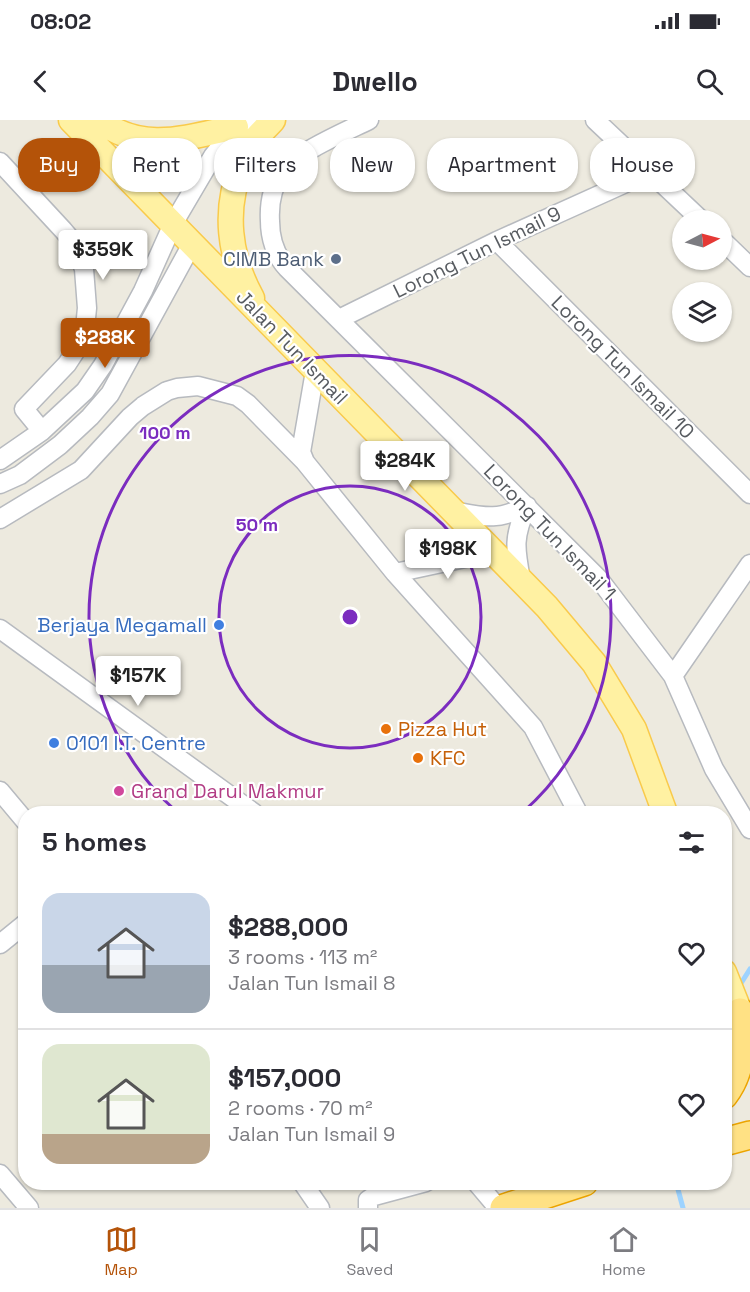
<!DOCTYPE html>
<html lang="en">
<head>
<meta charset="utf-8">
<style>
  body { margin:0; font-family:"Space Grotesk",sans-serif; background:#f7f7f7; color:#2b2b33; height:100vh; display:flex; flex-direction:column; font-size:22px; white-space:nowrap }
  * { box-sizing:border-box; margin:0 }
  p { font-size:20px; color:#7c7c81 }
  .icon { flex:none; width:33px; height:33px; fill:none; stroke:currentColor; stroke-width:2; stroke-linecap:round; stroke-linejoin:round }
  .map { position:relative; flex:1; overflow:hidden }
  .drawer { position:absolute; left:18px; top:686px; width:714px; height:384px; display:flex; flex-direction:column; background:#fff; border-radius:24px; box-shadow:0 2px 4px #0004 }
  .drawer>* { flex:none }
  .banner { position:absolute; left:18px; top:18px; width:714px; height:54px; display:flex; gap:12px }
  .needle { width:39px; rotate:84deg }
  .buttons { position:absolute; left:672px; top:90px; display:grid; gap:12px }
  .buttons a { display:grid; place-items:center; width:60px; height:60px; border-radius:50%; background:#fff; box-shadow:0 2px 4px #0004; font-size:30px }
  .price { position:absolute; translate:-50% -51px; padding:0 14px; border-radius:6px; background:#fff; color:#222; font-size:20px; line-height:39px; filter:drop-shadow(0 2px 3px #0008) }
  .price::after { content:''; position:absolute; left:50%; top:36px; width:18px; height:14px; margin-left:-9px; background:inherit; clip-path:polygon(0 0,100% 0,50% 100%) }
  .price.current { background:#b45309; color:#fff }
  ul { padding:0; list-style:none }
  li { display:flex; align-items:center; gap:18px; height:150px; padding:0 24px }
  li+li { border-top:2px solid #e1e1e2 }
  li span { display:grid; place-items:center; flex:none; width:168px; height:120px; border-radius:18px; color:#555 }
  li>.icon { margin-inline-start:auto }
  span .icon { width:72px; height:72px; fill:#fffc; stroke-width:1 }
  li b { font-size:26px }
  h2 { display:flex; justify-content:space-between; align-items:center; height:72px; padding:0 24px; font-size:26px }
  .pill { padding:0 21px; border-radius:24px; background:#fff; box-shadow:0 2px 4px #0004; font-size:21px; line-height:54px }
  .pill.current { background:#b45309; color:#fff }
  .status { display:flex; justify-content:space-between; align-items:center; height:42px; padding:0 30px; background:#fff; direction:ltr }
  .status svg { height:16px; fill:currentColor }
  header { display:flex; justify-content:space-between; align-items:center; height:78px; padding:0 24px; background:#fff; font-size:27px; font-weight:700 }
  .tab-bar { display:flex; justify-content:space-around; align-items:center; height:84px; border-top:2px solid #e1e1e2; background:#fff; font-size:16px; color:#7c7c81 }
  .tab-bar a { display:grid; justify-items:center; gap:3px }
  .tab-bar .current { color:#b45309 }
  .map>svg:first-child { display:block }
  .lines { fill:none; stroke-linecap:round; stroke-linejoin:round }
  .stream { stroke:#9dd3ff; stroke-width:5 }
  .minor-casing { stroke:#b7babf; stroke-width:21 }
  .major-casing { stroke:#f9ca4b; stroke-width:27 }
  .highway-casing { stroke:#eca400; stroke-width:30 }
  .minor { stroke:#fff; stroke-width:18 }
  .major { stroke:#fff1a2; stroke-width:24 }
  .highway { stroke:#ffe184; stroke-width:27 }
  .ring { fill:none; stroke:#7b2cbf; stroke-width:3 }
  .service-dot { fill:#5c6f8a; stroke:#fff; stroke-width:2 }
  .shop-dot { fill:#3f7fe0; stroke:#fff; stroke-width:2 }
  .food-dot { fill:#e8710a; stroke:#fff; stroke-width:2 }
  .hotel-dot { fill:#d1479c; stroke:#fff; stroke-width:2 }
  .labels { text-anchor:middle; dominant-baseline:central; stroke-width:4.5; stroke-linejoin:round; paint-order:stroke }
  .street-label { font-size:20px; fill:#585c61; stroke:#fff }
  .service-label { font-size:20px; fill:#4e5e75; stroke:#fff; text-anchor:end }
  .shop-label { font-size:20px; fill:#366cbe; stroke:#fff; text-anchor:end }
  .food-label { font-size:20px; fill:#c56008; stroke:#fff; text-anchor:start }
  .hotel-label { font-size:20px; fill:#b23c85; stroke:#fff; text-anchor:start }
  .centre { fill:#7b2cbf; stroke:#fff; stroke-width:3 }
  .ring-label { font-size:18px; text-anchor:middle; font-weight:bold; fill:#7b2cbf; stroke:#fff; stroke-width:4.5; stroke-linejoin:round; paint-order:stroke }
</style>
</head>
<body>
<div class="status"><b>08:02</b><svg viewBox="0 0 49 12"><path d="M0 12V9h3v3zM5 12V6h3v6zM10 12V3h3v9zM15 12V0h3v12zM26 1h20v11H26zM47 4h2v5h-2z"/></svg></div>
<header><svg class="icon" aria-label="back" viewBox="0 0 24 24"><path d="M15 5l-7 7 7 7"/></svg>Dwello<svg class="icon" aria-label="search" viewBox="0 0 24 24"><circle cx="10" cy="10" r="6"/><path d="M15 15l6 6"/></svg></header>
<div class="map">
<svg width="750" height="1088" viewBox="0 0 750 1088">
  <rect width="100%" height="100%" fill="#edeadf"/>
  <g class="lines">
    <path class="stream" d="M738,868L750,849
      M676,1062L683,1088"/>
    <g class="minor-casing">
      <path id="minor" d="M369,0C347,11 295,33 282,52C272,67 269,84 270,101C270,117 275,135 287,148L599,459L673,556L714,649L750,709
        M595,0L701,100
        M0,42L63,110L74,123L84,149L87,188L84,218L67,244L24,289L42,311
        M722,120L750,147
        M497,121L750,374
        M339,199L497,121L650,52
        M0,340L42,311L85,271L103,245L143,171L173,104L213,36L236,7L251,0
        M305,342L301,332L315,251
        M0,364L20,355L60,325L90,297L110,274L192,124
        M453,391C485,397 497,401 527,386
        M0,399L81,350L130,297L143,286L167,271L177,268L198,266L237,276L248,284L305,342L395,453L533,607L578,693
        M395,453L493,432
        M521,460C515,428 513,417 527,386
        M0,509L254,693
        M673,556L750,444
        M0,671L26,702
        M0,824L26,803
        M0,1054L29,1088
        M302,1062L320,1088
        M476,1062L498,1088
        M368,1088V1080L374,1076L426,1062"/>
    </g>
    <g class="major-casing">
      <path id="major" d="M71,0L547,487L594,543L634,609L665,693
        M99,0C142,34 188,17 236,7
        M252,178C229,137 223,89 242,45C245,38 247,30 251,24C257,16 266,8 273,0
        M724,852L740,892"/>
    </g>
    <g class="highway-casing">
      <path id="highway" d="M724,975C743,950 742,923 740,892
        M724,1022L750,1015
        M504,1088L584,1062"/>
    </g>
    <use href="#minor" class="minor"/>
    <use href="#major" class="major"/>
    <use href="#highway" class="highway"/>
  </g>
  <g class="ring">
    <circle cx="350" cy="497" r="131"/>
    <path d="M177 692A261 261 0 1 1 523 692"/>
  </g>
  <circle class="service-dot" cx="336" cy="139" r="6"/>
  <g class="shop-dot">
    <circle cx="219" cy="505" r="6"/>
    <circle cx="54" cy="623" r="6"/>
  </g>
  <g class="food-dot">
    <circle cx="386" cy="609" r="6"/>
    <circle cx="418" cy="638" r="6"/>
  </g>
  <circle class="hotel-dot" cx="119" cy="671" r="6"/>
  <g class="labels">
    <g class="street-label">
      <text transform="translate(477 132) rotate(-26)">Lorong Tun Ismail 9</text>
      <text transform="translate(292 227) rotate(46)">Jalan Tun Ismail</text>
      <text transform="translate(623 247) rotate(45)">Lorong Tun Ismail 10</text>
      <text transform="translate(550 412) rotate(46)">Lorong Tun Ismail 1</text>
    </g>
    <g class="service-label">
      <text x="324" y="139">CIMB Bank</text>
    </g>
    <g class="shop-label">
      <text x="207" y="505">Berjaya Megamall</text>
      <text x="66" y="623" text-anchor="start">0101 I.T. Centre</text>
    </g>
    <g class="food-label">
      <text x="398" y="609">Pizza Hut</text>
      <text x="430" y="638">KFC</text>
    </g>
    <g class="hotel-label">
      <text x="131" y="671">Grand Darul Makmur</text>
    </g>
  </g>
  <circle cx="350" cy="497" r="9" class="centre"/>
  <g class="ring-label">
    <text x="165" y="319">100 m</text>
    <text x="257" y="411">50 m</text>
  </g>
</svg>
<div class="buttons">
<a><svg class="needle" viewBox="-14 -14 28 28"><path d="M0-13l5 13h-10z" fill="#e53935"/><path d="M0 13l5-13h-10z" fill="#7c7c81"/></svg></a>
<a><svg class="icon" aria-label="layers" viewBox="0 0 24 24"><path d="M12 4l9 5-9 5-9-5zM3 14l9 5 9-5"/></svg></a>
</div>
<b class="price" style="left:103px;top:161px">$359K</b>
<b class="price current" style="left:105px;top:249px">$288K</b>
<b class="price" style="left:405px;top:372px">$284K</b>
<b class="price" style="left:448px;top:460px">$198K</b>
<b class="price" style="left:138px;top:587px">$157K</b>
<div class="banner">
<a class="pill current">Buy</a>
<a class="pill">Rent</a>
<a class="pill">Filters</a>
<a class="pill">New</a>
<a class="pill">Apartment</a>
<a class="pill">House</a>
</div>
<section class="drawer">
<h2>5 homes<svg class="icon" aria-label="filters" viewBox="0 0 24 24"><path d="M4 7h16M4 17h16"/><circle cx="9" cy="7" r="2"/><circle cx="15" cy="17" r="2"/></svg></h2>
<ul>
<li><span style="background:linear-gradient(#c9d6e8 60%,#9aa5b1 0)"><svg class="icon" aria-label="home" viewBox="0 0 24 24"><path d="M3 11l9-7 9 7M6 9v11h12V9"/></svg></span><div><b>$288,000</b><p>3 rooms · 113 m²</p><p>Jalan Tun Ismail 8</p></div><svg class="icon" aria-label="heart" viewBox="0 0 24 24"><path d="M12 20l-8-8c-3-5 5-10 8-4 3-6 11-1 8 4z"/></svg></li>
<li><span style="background:linear-gradient(#dfe7d0 75%,#b9a48a 0)"><svg class="icon" aria-label="home" viewBox="0 0 24 24"><path d="M3 11l9-7 9 7M6 9v11h12V9"/></svg></span><div><b>$157,000</b><p>2 rooms · 70 m²</p><p>Jalan Tun Ismail 9</p></div><svg class="icon" aria-label="heart" viewBox="0 0 24 24"><path d="M12 20l-8-8c-3-5 5-10 8-4 3-6 11-1 8 4z"/></svg></li>
</ul>
</section>
</div>
<nav class="tab-bar">
<a class="current"><svg class="icon" aria-label="map" viewBox="0 0 24 24"><path d="M3 6l6-2 6 2 6-2v14l-6 2-6-2-6 2zM9 4v14M15 6v14"/></svg>Map</a>
<a><svg class="icon" aria-label="saved" viewBox="0 0 24 24"><path d="M7 4h10v16l-5-4-5 4z"/></svg>Saved</a>
<a><svg class="icon" aria-label="home" viewBox="0 0 24 24"><path d="M3 11l9-7 9 7M6 9v11h12V9"/></svg>Home</a>
</nav>
</body>
</html>
